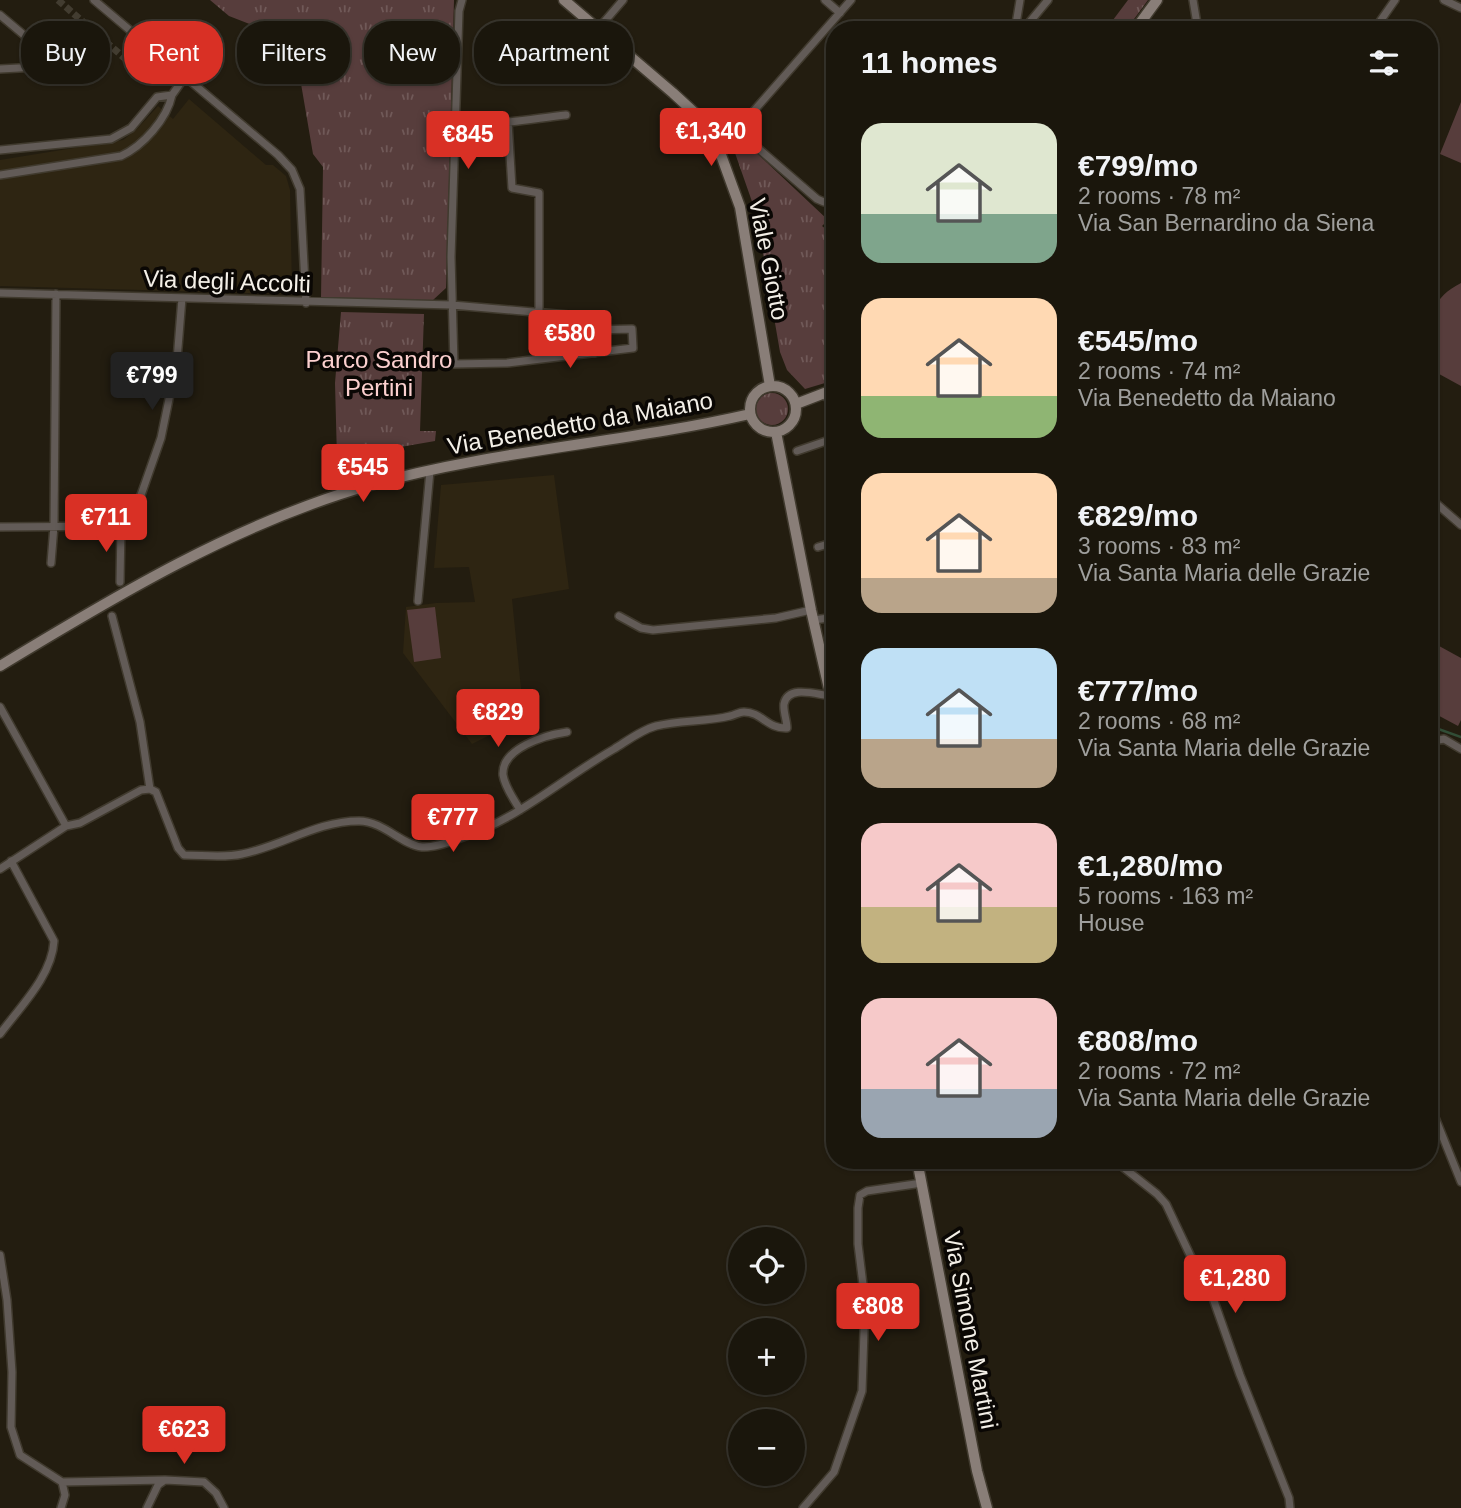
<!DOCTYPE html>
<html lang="en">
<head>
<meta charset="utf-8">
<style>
  body { margin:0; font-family:Arial,sans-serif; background:#231f15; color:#f1f3f6; height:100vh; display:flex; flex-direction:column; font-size:26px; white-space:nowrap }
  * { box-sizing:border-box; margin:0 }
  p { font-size:23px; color:#9f9f9d }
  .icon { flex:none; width:38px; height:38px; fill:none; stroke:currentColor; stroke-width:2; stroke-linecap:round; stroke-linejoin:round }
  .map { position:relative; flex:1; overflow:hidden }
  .side { position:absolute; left:826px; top:21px; width:612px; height:1148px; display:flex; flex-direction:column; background:#1a160c; border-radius:28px; box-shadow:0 2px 5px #0004,0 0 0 2px #38352d }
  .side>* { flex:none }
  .hud { position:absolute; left:21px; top:21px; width:665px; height:63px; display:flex; gap:14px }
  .tools { position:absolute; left:728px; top:1227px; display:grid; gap:14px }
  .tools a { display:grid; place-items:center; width:77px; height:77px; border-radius:50%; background:#1a160c; box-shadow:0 2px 5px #0004,0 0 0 2px #38352d; font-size:35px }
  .price { position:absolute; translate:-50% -60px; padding:0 16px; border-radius:7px; background:#d93025; color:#fff; font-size:23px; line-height:46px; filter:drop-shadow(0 2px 4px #0008) }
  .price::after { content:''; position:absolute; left:50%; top:42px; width:21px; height:16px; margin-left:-10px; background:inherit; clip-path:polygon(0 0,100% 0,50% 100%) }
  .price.current { background:#222; color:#fff }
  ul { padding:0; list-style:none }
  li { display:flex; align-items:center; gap:21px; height:175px; padding:0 35px }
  li span { display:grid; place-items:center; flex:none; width:196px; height:140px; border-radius:21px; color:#555 }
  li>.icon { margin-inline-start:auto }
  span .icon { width:84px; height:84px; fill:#fffc; stroke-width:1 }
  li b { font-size:30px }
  h2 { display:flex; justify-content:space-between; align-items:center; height:84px; padding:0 35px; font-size:30px }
  .tag { padding:0 24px; border-radius:28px; background:#1a160c; box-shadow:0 2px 5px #0004,0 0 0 2px #38352d; font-size:24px; line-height:63px }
  .tag.current { background:#d93025; color:#fff }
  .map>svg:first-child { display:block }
  .built { fill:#2e2512 }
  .grass { fill:url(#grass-tufts) }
  .garden { fill:#573d3c }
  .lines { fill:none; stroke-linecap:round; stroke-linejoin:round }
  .stream { stroke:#314d36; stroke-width:2.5 }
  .street-tunnel { stroke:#423c30; stroke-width:7; stroke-dasharray:7 3.5; stroke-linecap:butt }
  .street-casing { stroke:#403a2e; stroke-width:10 }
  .secondary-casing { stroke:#403a2e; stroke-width:13 }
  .street { stroke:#625b57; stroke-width:7 }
  .secondary { stroke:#897e78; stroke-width:10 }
  .labels { text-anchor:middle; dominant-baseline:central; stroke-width:7; stroke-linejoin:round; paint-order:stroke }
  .street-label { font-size:24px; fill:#f3efe7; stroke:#0a0704 }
  .park-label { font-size:24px; fill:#fcd0cf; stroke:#0a0704 }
</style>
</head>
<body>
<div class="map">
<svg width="1461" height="1508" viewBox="0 0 1461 1508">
  <defs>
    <pattern id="grass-tufts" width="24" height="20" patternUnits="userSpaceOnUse" patternTransform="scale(1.75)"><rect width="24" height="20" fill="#573d3c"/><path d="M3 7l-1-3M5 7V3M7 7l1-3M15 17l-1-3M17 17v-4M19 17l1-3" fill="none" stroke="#705958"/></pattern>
  </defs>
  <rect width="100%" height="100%" fill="#231d10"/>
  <path class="built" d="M189,99L266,165H273L286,176L290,190L292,288L286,294L0,286V160L123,140L137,129L158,106L173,119Z
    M554,475L569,589L512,599L524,718L472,744L403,653L406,607L436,603L475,602L469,567L434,568L441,485Z"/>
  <path class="grass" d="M210,0H454L446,288L433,300L321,299L323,167L313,154L298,66L260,28L229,16Z
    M1128,0H1148L1126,30L1107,28Z
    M747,144L828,220L822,226L835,236V380L805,389L787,370L780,352L756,213L735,153Z
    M341,312L424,314L420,431H436L435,441L337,458L335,383Z
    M756 409a16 16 0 1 1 32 0a16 16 0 1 1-32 0Z"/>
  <path class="garden" d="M1461,102V163L1440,154Z
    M1461,283V386L1430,369C1430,330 1422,303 1461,283Z
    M435,607L441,658L414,662L407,610Z
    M1430,641L1461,658V720L1458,726L1430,711Z"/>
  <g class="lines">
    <path class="stream" d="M1430,726L1461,737"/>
    <path class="street-tunnel" d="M58,0L153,83"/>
    <g class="street-casing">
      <path id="street" d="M94,0L278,155L292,170L300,189L306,303
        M462,0L459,11L451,257L454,364L507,363L633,348L632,329L593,330L595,353
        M825,0L840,13
        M1193,0L1198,30
        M1444,0L1461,8
        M0,15L49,56L38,67L0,69
        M598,29L623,0
        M1015,30L1020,0
        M1023,30L1048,0
        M1374,30L1395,0
        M456,122C492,127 529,119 566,115
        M508,122L512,188L539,193V311
        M737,130L817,199L824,202H835
        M717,144L737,130L851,0
        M0,150L111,139L131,128L157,97L172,95L184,78
        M0,175L121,156C143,146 167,119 172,95
        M0,293L452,305L568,315
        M821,394L833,401
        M797,451L835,438
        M1430,498L1461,525
        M0,527L121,526
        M818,547L835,542
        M51,563L54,526L56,294
        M120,582L121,526L141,495L161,438L177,360L182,298
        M418,601L430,471
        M112,616L140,722L150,789
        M619,616L641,628L653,630L776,618L811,610
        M814,620L835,617
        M0,707L66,826
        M1430,747L1433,741L1444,739L1461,749
        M520,810C514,799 505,788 503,775C501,748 546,735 567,732
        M0,869L66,826L80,823L141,790L150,789L156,792L178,848L184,855C203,855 224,858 242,854C283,846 316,821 359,821C383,821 402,845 422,847C435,848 452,841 463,837C520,818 563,778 614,749C627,741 641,730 656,726C680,720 706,722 730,716C735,715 739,712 744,712C762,712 767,729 787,728C787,721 783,711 784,704C788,684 818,695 831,696
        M0,1034C20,1007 52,976 54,941L11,861
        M1430,1105L1461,1182
        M1114,1160L1157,1194L1166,1204L1191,1257L1208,1284L1240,1375L1289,1498L1290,1508
        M0,1255L7,1300L12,1372L11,1427L20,1455L62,1482L165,1480
        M61,1508L65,1495L62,1482
        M147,1508L158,1485L165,1480L204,1482L216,1493L224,1508
        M803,1508L834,1472L862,1391L865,1301L858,1244V1208L860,1195L867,1191L922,1183"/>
    </g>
    <g class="secondary-casing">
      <path id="secondary" d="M564,0L673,93L698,116L717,144L740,207L770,386
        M1135,30L1157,0
        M750 409a23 23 0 1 1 46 0a23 23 0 1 1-46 0Z
        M796,404L835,389
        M776,432L811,610L835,715
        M0,666C117,595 237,523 370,485C494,450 624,443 750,414
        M917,1160L977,1471L987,1508"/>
    </g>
    <use href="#street" class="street"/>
    <use href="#secondary" class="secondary"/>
  </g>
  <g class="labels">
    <g class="street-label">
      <text transform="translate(769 259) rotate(79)">Viale Giotto</text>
      <text transform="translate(227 281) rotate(2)">Via degli Accolti</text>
      <text transform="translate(580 423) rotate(-10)">Via Benedetto da Maiano</text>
      <text transform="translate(971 1330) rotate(79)">Via Simone Martini</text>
    </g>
    <g class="park-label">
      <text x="379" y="359">Parco Sandro<tspan x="379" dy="28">Pertini</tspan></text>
    </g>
  </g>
</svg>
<div class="tools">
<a><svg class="icon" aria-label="locate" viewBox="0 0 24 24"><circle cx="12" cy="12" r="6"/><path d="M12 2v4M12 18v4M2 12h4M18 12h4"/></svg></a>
<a>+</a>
<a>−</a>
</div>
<b class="price" style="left:711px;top:168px">€1,340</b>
<b class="price" style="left:468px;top:171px">€845</b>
<b class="price" style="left:570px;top:370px">€580</b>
<b class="price current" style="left:152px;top:412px">€799</b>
<b class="price" style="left:363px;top:504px">€545</b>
<b class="price" style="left:106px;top:554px">€711</b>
<b class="price" style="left:498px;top:749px">€829</b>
<b class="price" style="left:453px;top:854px">€777</b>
<b class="price" style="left:1235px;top:1315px">€1,280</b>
<b class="price" style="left:878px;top:1343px">€808</b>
<b class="price" style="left:184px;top:1466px">€623</b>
<div class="hud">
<a class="tag">Buy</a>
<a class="tag current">Rent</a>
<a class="tag">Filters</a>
<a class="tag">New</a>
<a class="tag">Apartment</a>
</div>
<section class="side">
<h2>11 homes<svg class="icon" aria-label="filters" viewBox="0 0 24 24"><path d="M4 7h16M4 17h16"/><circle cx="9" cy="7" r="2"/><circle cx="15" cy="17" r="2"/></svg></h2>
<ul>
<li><span style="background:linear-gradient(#dfe7d0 65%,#7fa58c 0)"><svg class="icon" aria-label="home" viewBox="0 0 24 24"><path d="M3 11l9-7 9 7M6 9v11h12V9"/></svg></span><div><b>€799/mo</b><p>2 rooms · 78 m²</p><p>Via San Bernardino da Siena</p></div></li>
<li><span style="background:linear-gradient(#ffd9b3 70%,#8fb573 0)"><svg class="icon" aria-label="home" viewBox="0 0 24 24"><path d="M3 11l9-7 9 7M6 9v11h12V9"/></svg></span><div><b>€545/mo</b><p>2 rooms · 74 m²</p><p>Via Benedetto da Maiano</p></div></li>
<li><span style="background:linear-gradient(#ffd9b3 75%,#b9a48a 0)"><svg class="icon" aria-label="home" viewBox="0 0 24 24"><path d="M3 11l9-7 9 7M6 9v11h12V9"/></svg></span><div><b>€829/mo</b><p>3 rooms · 83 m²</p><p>Via Santa Maria delle Grazie</p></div></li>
<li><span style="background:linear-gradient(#bfe0f5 65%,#b9a48a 0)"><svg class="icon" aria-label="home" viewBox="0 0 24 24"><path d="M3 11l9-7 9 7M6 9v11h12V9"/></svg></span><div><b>€777/mo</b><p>2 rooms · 68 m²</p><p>Via Santa Maria delle Grazie</p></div></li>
<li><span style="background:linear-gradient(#f6c9c9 60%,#c2b280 0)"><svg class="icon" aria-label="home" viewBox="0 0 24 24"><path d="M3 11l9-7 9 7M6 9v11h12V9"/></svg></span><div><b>€1,280/mo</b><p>5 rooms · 163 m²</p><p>House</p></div></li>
<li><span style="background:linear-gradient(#f6c9c9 65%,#9aa5b1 0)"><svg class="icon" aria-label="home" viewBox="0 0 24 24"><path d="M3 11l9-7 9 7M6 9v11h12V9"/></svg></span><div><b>€808/mo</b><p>2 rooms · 72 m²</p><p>Via Santa Maria delle Grazie</p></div></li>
</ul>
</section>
</div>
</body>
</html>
